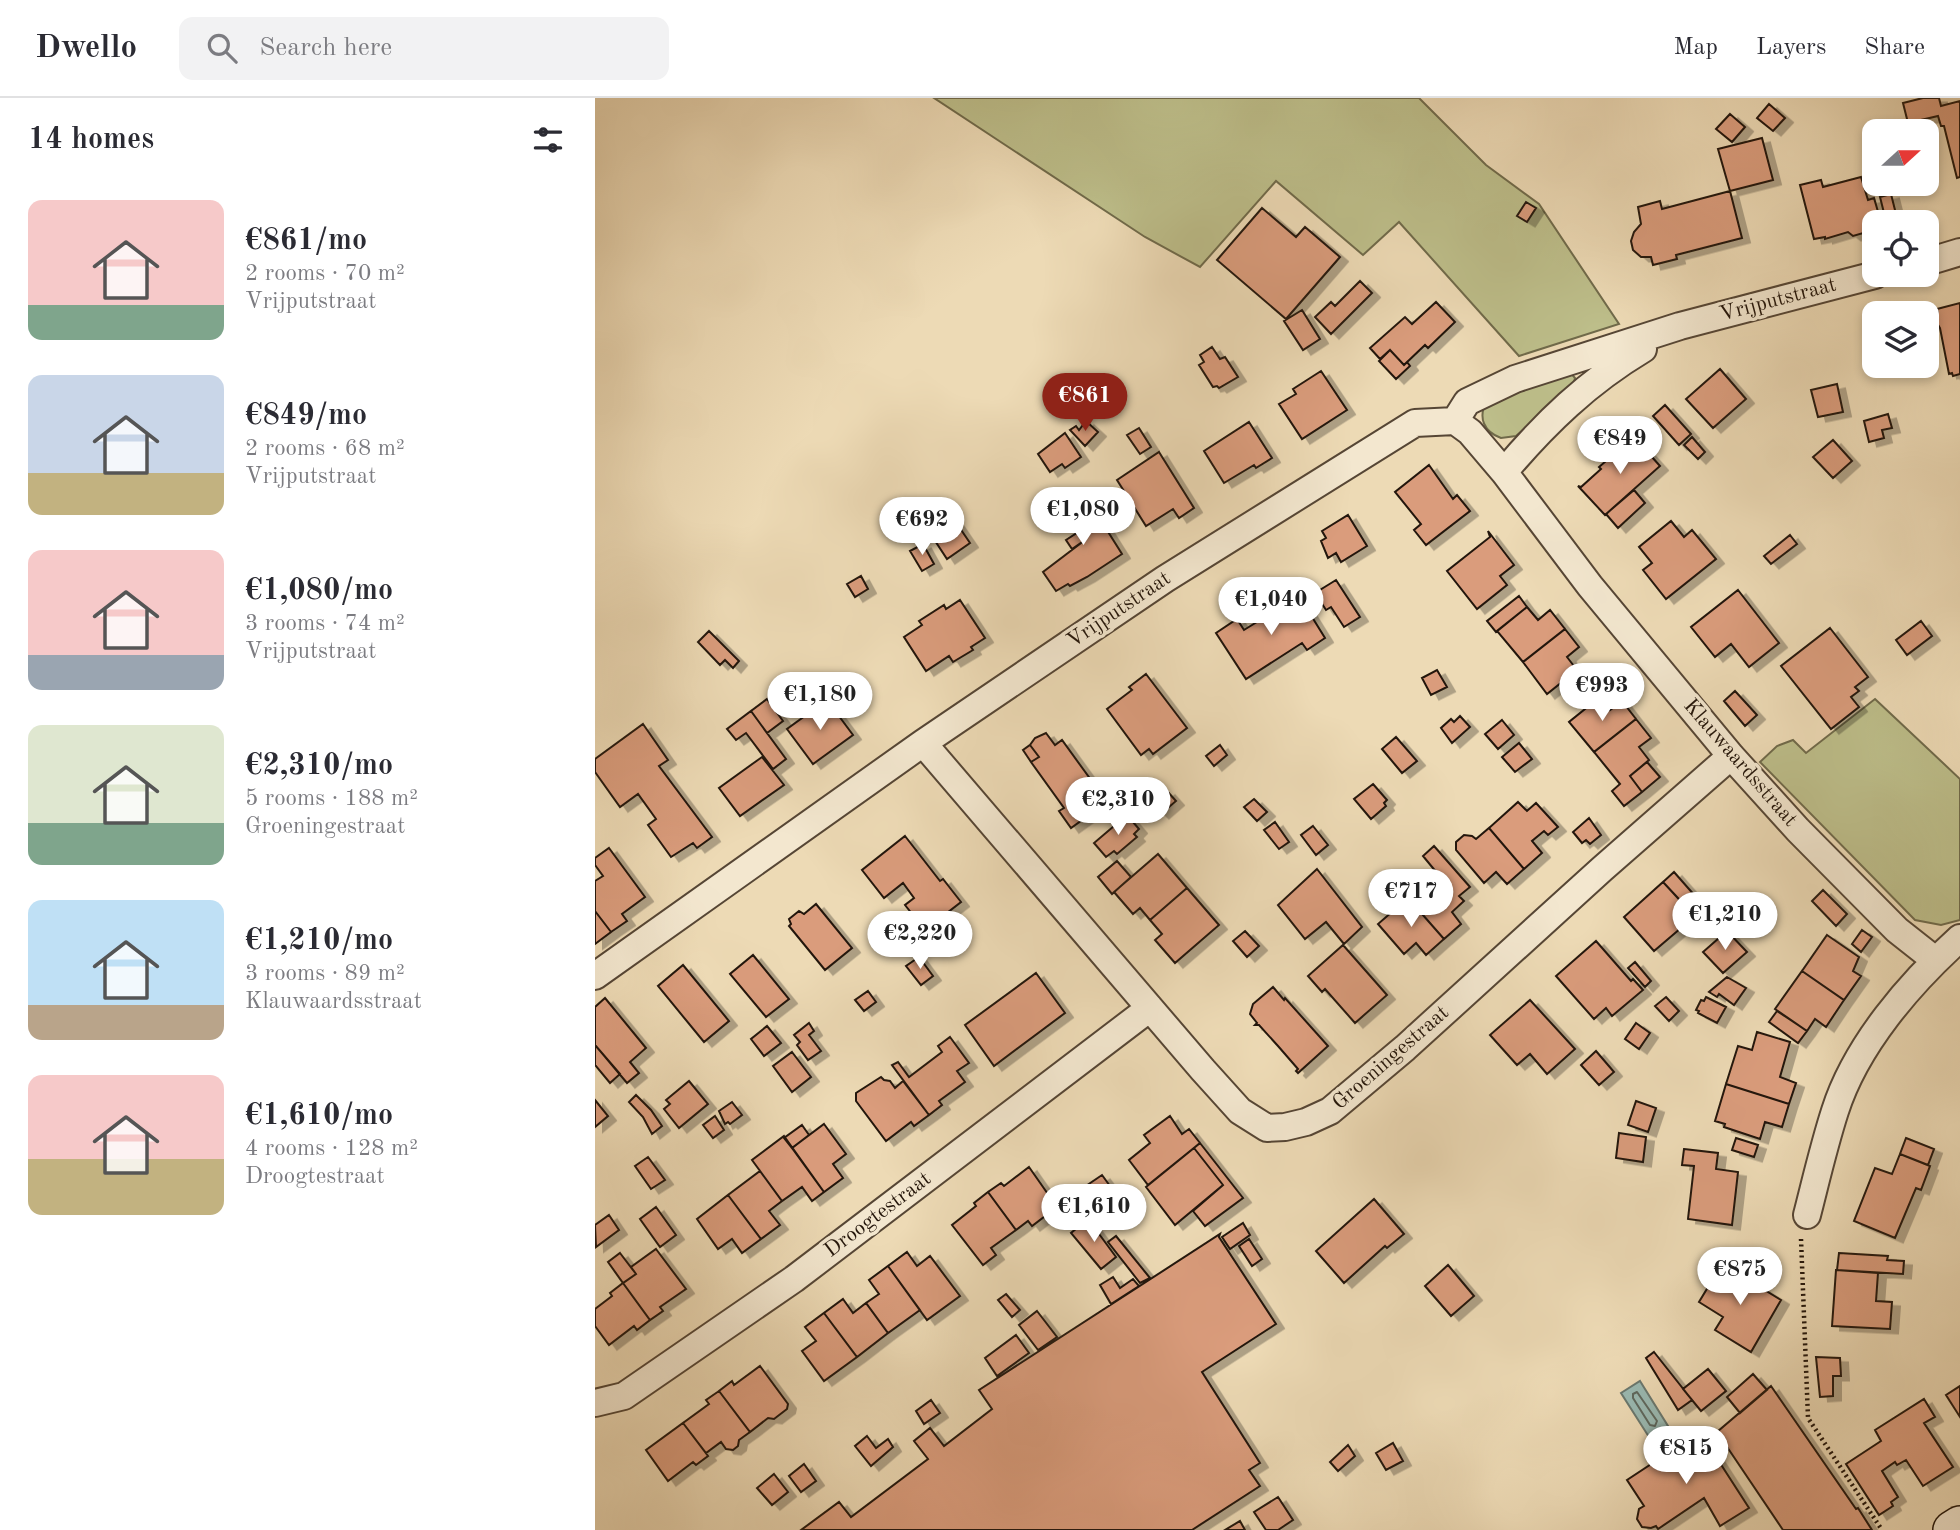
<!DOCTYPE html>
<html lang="en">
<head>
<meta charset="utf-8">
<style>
  body { margin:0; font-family:"Old Standard TT",serif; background:#f2f2f3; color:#2b2b33; height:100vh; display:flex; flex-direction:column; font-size:26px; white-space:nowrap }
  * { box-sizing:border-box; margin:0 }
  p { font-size:23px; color:#7c7c81 }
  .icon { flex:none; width:38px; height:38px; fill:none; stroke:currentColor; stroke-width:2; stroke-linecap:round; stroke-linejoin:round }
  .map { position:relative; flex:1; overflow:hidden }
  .panel { display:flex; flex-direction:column; background:#fff; width:595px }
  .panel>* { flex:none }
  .needle { width:46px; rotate:69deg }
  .tools { position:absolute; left:1267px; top:21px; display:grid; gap:14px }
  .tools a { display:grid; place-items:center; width:77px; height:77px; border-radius:14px; background:#fff; box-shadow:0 4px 10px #0003; font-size:35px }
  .price { position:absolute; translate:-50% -60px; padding:0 16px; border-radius:24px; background:#fff; color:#222; font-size:23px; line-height:46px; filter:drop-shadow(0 2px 4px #0008) }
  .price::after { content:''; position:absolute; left:50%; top:42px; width:21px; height:16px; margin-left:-10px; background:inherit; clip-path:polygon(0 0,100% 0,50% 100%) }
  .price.active { background:#8f2418; color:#fff }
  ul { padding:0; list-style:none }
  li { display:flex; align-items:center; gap:21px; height:175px; padding:0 28px }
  li span { display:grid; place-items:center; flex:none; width:196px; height:140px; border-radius:14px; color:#555 }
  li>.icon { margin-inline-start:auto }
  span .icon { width:84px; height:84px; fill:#fffc; stroke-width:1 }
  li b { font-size:30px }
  h2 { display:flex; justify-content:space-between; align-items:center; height:84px; padding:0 28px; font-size:30px }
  header { display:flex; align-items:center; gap:42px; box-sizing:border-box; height:98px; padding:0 35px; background:#fff; border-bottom:2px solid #e1e1e2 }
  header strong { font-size:33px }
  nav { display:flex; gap:38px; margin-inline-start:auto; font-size:24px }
  .search { width:490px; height:63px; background:#f2f2f3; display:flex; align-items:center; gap:18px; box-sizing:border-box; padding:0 24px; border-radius:14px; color:#7c7c81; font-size:26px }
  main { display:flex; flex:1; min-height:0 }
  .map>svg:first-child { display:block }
  .green { fill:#bdbe8a; stroke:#706a4a; stroke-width:2 }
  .water { fill:#9abab3; stroke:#6a786f; stroke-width:2 }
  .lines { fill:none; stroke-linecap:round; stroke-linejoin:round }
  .shore { stroke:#5e685e; stroke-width:2 }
  .building { fill:#da9c7c; stroke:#23150a; stroke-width:2; filter:url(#shadow) }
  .street-casing { stroke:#564635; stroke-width:30 }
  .secondary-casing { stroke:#23150a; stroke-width:40 }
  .path { stroke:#23150a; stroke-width:4.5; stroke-dasharray:2 3.5; stroke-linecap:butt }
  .street { stroke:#f3e7cf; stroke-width:26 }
  .secondary { stroke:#f3e7cf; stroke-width:37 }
  .labels { text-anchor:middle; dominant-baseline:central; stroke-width:7; stroke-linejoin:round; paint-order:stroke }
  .street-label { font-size:21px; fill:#23150a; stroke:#f3e7cf }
</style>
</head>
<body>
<header>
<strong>Dwello</strong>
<div class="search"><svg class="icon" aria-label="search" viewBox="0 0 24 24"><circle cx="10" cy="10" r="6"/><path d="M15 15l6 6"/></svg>Search here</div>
<nav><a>Map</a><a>Layers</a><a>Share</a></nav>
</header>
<main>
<section class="panel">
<h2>14 homes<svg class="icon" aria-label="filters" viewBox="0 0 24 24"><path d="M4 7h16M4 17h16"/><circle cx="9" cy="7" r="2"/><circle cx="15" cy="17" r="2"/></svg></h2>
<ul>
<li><span style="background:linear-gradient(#f6c9c9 75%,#7fa58c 0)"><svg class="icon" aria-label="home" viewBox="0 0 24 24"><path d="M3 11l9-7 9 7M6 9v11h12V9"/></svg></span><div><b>€861/mo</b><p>2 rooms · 70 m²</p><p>Vrijputstraat</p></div></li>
<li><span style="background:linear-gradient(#c9d6e8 70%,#c2b280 0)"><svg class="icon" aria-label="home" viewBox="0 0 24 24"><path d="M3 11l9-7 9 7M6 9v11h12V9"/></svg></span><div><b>€849/mo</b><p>2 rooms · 68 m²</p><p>Vrijputstraat</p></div></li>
<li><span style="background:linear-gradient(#f6c9c9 75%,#9aa5b1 0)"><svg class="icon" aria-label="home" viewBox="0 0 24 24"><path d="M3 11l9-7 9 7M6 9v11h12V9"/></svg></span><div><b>€1,080/mo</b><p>3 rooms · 74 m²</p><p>Vrijputstraat</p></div></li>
<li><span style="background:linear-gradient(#dfe7d0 70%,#7fa58c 0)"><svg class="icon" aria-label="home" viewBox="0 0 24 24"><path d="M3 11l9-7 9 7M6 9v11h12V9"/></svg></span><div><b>€2,310/mo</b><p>5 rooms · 188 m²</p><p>Groeningestraat</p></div></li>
<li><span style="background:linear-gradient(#bfe0f5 75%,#b9a48a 0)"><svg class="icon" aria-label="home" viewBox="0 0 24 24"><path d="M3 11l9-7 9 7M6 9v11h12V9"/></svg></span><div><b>€1,210/mo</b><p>3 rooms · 89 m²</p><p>Klauwaardsstraat</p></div></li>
<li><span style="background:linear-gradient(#f6c9c9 60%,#c2b280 0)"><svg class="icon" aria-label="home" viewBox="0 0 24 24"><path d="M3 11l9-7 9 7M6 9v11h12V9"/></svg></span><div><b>€1,610/mo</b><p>4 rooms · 128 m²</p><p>Droogtestraat</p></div></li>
</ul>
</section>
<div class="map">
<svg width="1365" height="1432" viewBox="0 0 1365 1432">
  <defs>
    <filter id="shadow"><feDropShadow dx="8" dy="4.5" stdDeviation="0" flood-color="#0004"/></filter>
  </defs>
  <rect width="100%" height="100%" fill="#eddab5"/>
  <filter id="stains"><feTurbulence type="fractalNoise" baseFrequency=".00286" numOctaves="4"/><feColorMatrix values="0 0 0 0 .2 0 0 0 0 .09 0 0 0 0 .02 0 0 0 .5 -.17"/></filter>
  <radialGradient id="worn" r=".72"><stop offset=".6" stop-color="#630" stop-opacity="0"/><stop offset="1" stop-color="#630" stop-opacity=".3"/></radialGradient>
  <path class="green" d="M339,0H824L891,67L944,106L1024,226L924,258L804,124L768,157L681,83L605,169L550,139Z
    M975,274L980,280L978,288L921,338L906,340C889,334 883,320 891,304Z
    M1280,601L1365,681V822L1346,827L1320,822L1165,664L1182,648L1198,642L1211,655Z"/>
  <path class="water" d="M1045,1283L1073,1328L1054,1339L1026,1295Z"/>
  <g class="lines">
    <path class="shore" d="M1042,1294L1062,1323L1060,1328L1055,1327L1038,1300V1296Z"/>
  </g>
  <path class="building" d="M1328,0H1344L1346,8L1365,3V79L1362,80L1349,28H1346L1343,18L1313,25L1308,5Z
    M1174,6L1190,20L1178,33L1162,20Z
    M1135,16L1150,29L1137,44L1121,31Z
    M1167,40L1178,82L1135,93L1147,140L1081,157L1082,161L1058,167L1056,159H1046L1038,152L1036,143L1039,134L1046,126L1043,109L1065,103L1067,111L1135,93L1123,51Z
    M1266,79L1273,102L1279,100L1286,124H1279V132L1258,138L1253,134L1230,141V139L1219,141L1205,87L1226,82L1228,89Z
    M1296,96L1302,120L1291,123L1285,99Z
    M931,104L941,110L932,124L922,118Z
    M667,110L701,139L710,129L745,159L691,221L622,162Z
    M765,183L777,195L736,236L720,219L736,204L740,208Z
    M841,204L860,224L833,250L830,247L809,267L795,252L785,261L775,250L810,219L817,226Z
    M1365,205V276L1358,278L1357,275L1354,276L1345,230L1339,220L1343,214L1342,211Z
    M707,212L725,241L708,252L689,223Z
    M617,249L625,261L630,259L643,279L624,290L622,288L618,289L604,267L609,264L605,257Z
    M795,252L809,267L812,264L815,268L801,281L784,263Z
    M1125,271L1151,301L1118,330L1091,301Z
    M726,273L752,312L707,341L684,306L701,296L698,291Z
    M1242,286L1248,314L1223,319L1216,292Z
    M1070,307L1096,336L1084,347L1058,318Z
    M1293,316L1297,330L1287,332L1289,340L1274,344L1269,323Z
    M491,323L503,334L490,348L475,332L481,328L484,332Z
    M654,324L677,360L661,370L659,367L629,385L609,353Z
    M544,330L556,349L545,356L532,337Z
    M470,335L486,359L470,370L467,366L455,374L443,356Z
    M1039,339L1065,368L1010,417L983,388L986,389L1006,371L1004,369Z
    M1097,339L1110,354L1103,361L1089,347Z
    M1238,342L1257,363L1238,380L1218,359Z
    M564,354L599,410L584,420L578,411L551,428L522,382Z
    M834,367L858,401L862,397L875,413L831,447L819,432L826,426L800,394Z
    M1039,392L1050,405L1023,430L1011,416Z
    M488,394L527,456L492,479L475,488L473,486L461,493L448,474L490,442L467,408Z
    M356,417L375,445L352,461L333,432Z
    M753,417L772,448L746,464L741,455L733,460L726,443L731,440L727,433Z
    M1076,423L1089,439L1097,432L1121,461L1071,501L1048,472L1057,465L1044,449Z
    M485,433L490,442L477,451L471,442Z
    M893,433L919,467L905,478L912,487L882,511L852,473L895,439Z
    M1195,437L1202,446L1176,466L1169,458Z
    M328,446L339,466L327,473L315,453Z
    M266,478L273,491L260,499L252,486Z
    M741,482L765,519L749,529L736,509L731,512L720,495Z
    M1143,492L1184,545L1154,569L1136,546L1120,559L1096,529Z
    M704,498L730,540L712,552L707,545L651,581L621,535L642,521L649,532Z
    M924,498L932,509L901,534L892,523Z
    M365,502L390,540L376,549L378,552L358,564L354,558L331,573L309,539L327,527L324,523L349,507L351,511Z
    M932,509L943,522L955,512L970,531L928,564L902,533Z
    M1326,523L1337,538L1312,557L1301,542Z
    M1235,530L1273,579L1260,589L1264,593L1256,599L1264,609L1236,631L1186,568Z
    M970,531L984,549L972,559L982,572L952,596L928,564Z
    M114,533L144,563L138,570L130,562L125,567L103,544Z
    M842,572L852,589L836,597L827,580Z
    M551,576L592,630L558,656L554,651L546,657L512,611L537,592L534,589Z
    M1140,593L1162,617L1150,628L1129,603Z
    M1005,599L1015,612L1027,603L1041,621L999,654L974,624Z
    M172,601L188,623L172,635L156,613Z
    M232,602L258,637L218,666L192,631Z
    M156,613L191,661L178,671L151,635L141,642L132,631Z
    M865,618L875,629L857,645L846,630L856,621L859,624Z
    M1041,621L1056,640L1044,649L1054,662L1035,678L1047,694L1029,708L1017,693L1025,686L999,654Z
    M907,622L919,637L903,651L890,636Z
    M48,626L73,662L64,668L117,739L102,750L98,745L76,759L53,727L61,721L43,696L25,709L0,674V661Z
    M451,635L460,647L467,642L512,704L476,730L464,713L469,710L436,664L444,659L435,647L440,640Z
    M801,639L822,663L807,675L787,651Z
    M924,645L937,661L920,674L907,659Z
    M435,647L444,659L436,664L428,652Z
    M625,647L632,657L619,668L611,658Z
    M167,659L189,687L145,718L124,690Z
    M1052,664L1065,679L1047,694L1035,678Z
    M778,686L792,702L789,705L791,708L776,721L759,701Z
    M572,693L581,703L566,716L556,706Z
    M659,701L672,714L662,723L649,709Z
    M923,704L932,713L941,705L963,729L953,737L949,733L937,743L947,755L929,771L894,730Z
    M532,717L544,731L539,736L542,739L522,756L519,753L511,759L499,745Z
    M994,720L1006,737L995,746L991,742L987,745L978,734Z
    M680,724L694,744L684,751L669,732Z
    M718,728L733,747L721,757L706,737Z
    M894,730L929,771L912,786L901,774L889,785L861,752V744L869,737L877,738L881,741Z
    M310,738L345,783L348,781L366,804L330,832L310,807L319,800L308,785L289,800L267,772Z
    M839,748L875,789L864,798L869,803L857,814L866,826L849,841L813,800L842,775L828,758Z
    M14,750L50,799L27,816L32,823L16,834L0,813V783L8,778L0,767V760Z
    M563,756L592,790L555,822L545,810L538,816L519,794Z
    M522,763L536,779L517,796L503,779Z
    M722,771L767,829L749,846L731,824L710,841L683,807Z
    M1079,774L1101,799L1090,808L1068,784Z
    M1068,784L1096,814L1082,826L1086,830L1059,853L1029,819Z
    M592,790L624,827L580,865L560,842L567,836L555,822Z
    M1228,792L1252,816L1241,828L1217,803Z
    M813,800L849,841L831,857L821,845L809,856L783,826Z
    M221,806L257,850L230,872L194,828L196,826L194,821L204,813L209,816Z
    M0,813L16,834L0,846Z
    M1267,832L1277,839L1266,854L1257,846Z
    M650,833L664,848L652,859L638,843Z
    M1132,833L1152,854L1128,875L1108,854Z
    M1232,837L1264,859L1258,873L1266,878L1249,902L1207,873Z
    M1001,843L1036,883L1038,881L1048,892L1017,918L1011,910L999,921L961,878Z
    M748,847L792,897L760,925L730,891L727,894L713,878Z
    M158,857L194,901L171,919L135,876Z
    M324,859L338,878L326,887L311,868Z
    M1040,864L1056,883L1050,889L1033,870Z
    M88,867L134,923L109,944L63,888Z
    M1207,873L1249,902L1231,929L1220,921L1212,933L1180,911Z
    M441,875L470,915L399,968L370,927Z
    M1132,879L1151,890L1139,907L1124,896L1122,899L1114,894Z
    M678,889L689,902L690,900L733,948L703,975L701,973L703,971L683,948L664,927H660L662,925L655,916L658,906Z
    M273,893L281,904L269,913L260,902Z
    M1071,899L1084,913L1074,923L1060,908Z
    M1111,899L1131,909L1122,925L1103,915L1104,913L1101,912L1106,902L1109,903Z
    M10,900L51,950L35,964L44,975L32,985L0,947V909Z
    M935,902L980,951L952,976L935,956L922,967L895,937Z
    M1182,913L1212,933L1203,945L1174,924Z
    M214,925L219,933L214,937L226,953L213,962L202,947L205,944L199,937Z
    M1041,925L1055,935L1044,951L1030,941Z
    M172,928L186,945L169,958L156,941Z
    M1162,934L1195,944L1185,979L1201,985L1194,1006L1131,986L1143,948L1157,952Z
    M355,939L374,965L362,973L370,984L344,1003L347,1007L334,1017L297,967L303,964L314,979L347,954L343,948Z
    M0,947L25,976L15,985L0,967Z
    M1001,953L1019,974L1004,987L986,967Z
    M197,954L216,979L197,994L178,968Z
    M286,979L289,982L295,983L300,990L308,983L334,1017L319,1028L316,1024L291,1043L261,1003V995Z
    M94,983L113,1006L84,1030L69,1011L75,1006L71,1002Z
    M1131,986L1194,1006L1187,1029L1170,1024L1165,1041L1129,1029L1130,1026L1120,1023Z
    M41,997L56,1012L67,1028L57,1036L48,1019L34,1004Z
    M0,1002L13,1018L0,1029Z
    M1041,1003L1061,1010L1053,1034L1033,1027Z
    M137,1004L147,1017L135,1026L133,1024L130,1026L124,1013Z
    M120,1018L129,1032L118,1040L108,1027Z
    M575,1018L587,1036L594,1031L605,1045L553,1087L534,1062L555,1045L549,1037Z
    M229,1026L251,1056L238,1066L248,1080L229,1094L197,1050Z
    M207,1027L214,1037L197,1050L189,1040Z
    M1024,1035L1051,1039L1048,1064L1021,1060Z
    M189,1038L229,1094L217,1103L207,1089L187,1103L157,1062Z
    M1141,1040L1163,1047L1159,1059L1137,1052Z
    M1311,1040L1339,1051L1333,1067L1305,1056Z
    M605,1045L648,1100L610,1128L598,1113L628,1087L599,1050Z
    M599,1050L628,1087L580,1127L551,1089Z
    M1089,1051L1123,1055L1121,1071L1143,1074L1137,1127L1093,1121L1099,1068L1087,1067Z
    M1305,1056L1335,1068L1326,1092L1321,1090L1300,1140L1259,1123L1280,1070L1297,1076Z
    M53,1059L70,1082L56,1091L40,1068Z
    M434,1069L462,1109L437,1128L433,1123L421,1132L393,1094L406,1085L409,1088Z
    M165,1073L187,1103L174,1113L185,1127L166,1141L133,1097Z
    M507,1077L523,1099L518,1103L523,1110L511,1119L488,1090Z
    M393,1094L421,1132L396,1150L401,1157L388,1167L357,1127L381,1108L379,1105Z
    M133,1097L166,1141L147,1155L137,1141L123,1151L102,1121Z
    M779,1101L809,1136L792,1150L790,1148L749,1185L721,1153Z
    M61,1109L81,1137L65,1149L45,1121Z
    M14,1117L24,1132L1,1149L0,1127Z
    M493,1121L521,1159L506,1171L476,1135Z
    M648,1125L655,1137L635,1151L627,1139Z
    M625,1136L624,1139L681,1226L607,1274L665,1365L654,1372L665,1388L597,1432H206L244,1404L256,1419L333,1361L319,1343L335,1330L349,1348L397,1311L384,1292Z
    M521,1138L555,1180L545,1185L513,1144Z
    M654,1141L667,1161L657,1168L644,1148Z
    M61,1151L91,1191L65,1209L68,1213L55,1222L28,1185L41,1176L36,1169Z
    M312,1154L322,1168L335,1158L365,1198L332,1222L293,1168Z
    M25,1155L41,1176L28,1185L13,1164Z
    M1244,1155L1293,1158L1292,1162L1309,1163L1308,1176L1242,1172Z
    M1127,1166L1186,1202L1156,1254L1120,1232L1128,1219L1104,1204Z
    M853,1167L879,1198L856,1218L830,1188Z
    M293,1168L325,1212L293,1235L271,1205L284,1196L274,1182Z
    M1241,1172L1283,1175L1281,1203L1297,1204L1295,1231L1237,1228Z
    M518,1179L525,1190L538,1181L544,1188L516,1206L505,1187Z
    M28,1185L55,1222L42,1232L39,1228L14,1247L0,1228V1211L17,1198L15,1195Z
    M411,1196L425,1212L417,1219L403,1202Z
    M248,1201L258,1215L271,1205L293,1235L262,1259L229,1215Z
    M442,1213L462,1239L443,1252L424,1227Z
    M229,1215L262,1259L229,1283L207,1253L221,1243L210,1229Z
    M421,1237L434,1255L402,1278L390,1260Z
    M1059,1254L1097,1302L1083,1312L1051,1260Z
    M1221,1259L1245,1260L1246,1278H1238V1298L1225,1299Z
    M165,1268L193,1306L192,1311L179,1321L173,1320L155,1334L124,1293L137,1283L139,1287Z
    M1113,1271L1131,1293L1106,1313L1088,1291Z
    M1158,1276L1172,1292L1145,1315L1132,1299Z
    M1176,1288L1261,1411L1263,1410L1277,1432H1188L1122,1334Z
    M1365,1288V1319L1351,1297Z
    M124,1293L155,1334L144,1342L143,1348L138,1352L131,1351L126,1344L111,1355L88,1325L114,1306L111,1302Z
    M1329,1301L1340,1319L1329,1325L1358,1369L1328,1388L1311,1362L1302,1367L1300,1364L1287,1373L1303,1399L1296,1404L1298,1408L1284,1417L1251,1366L1286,1343L1280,1332Z
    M336,1302L345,1315L329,1326L321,1313Z
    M88,1325L113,1358L101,1367L98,1364L73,1383L51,1352Z
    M1105,1334L1154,1410L1125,1428L1109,1400L1063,1431L1061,1428L1056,1430L1047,1429L1042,1421L1044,1411L1049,1408L1032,1382Z
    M272,1338L281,1350L293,1341L298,1349L276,1368L260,1348Z
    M798,1345L808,1363L791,1372L781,1355Z
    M753,1347L760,1358L743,1373L735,1364Z
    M209,1366L221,1383L206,1394L194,1378Z
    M179,1376L193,1394L177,1407L162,1390Z
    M683,1399L698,1422L683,1432H671L659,1414Z
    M645,1423L650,1432H630Z"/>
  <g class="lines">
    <g class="street-casing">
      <path id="street" d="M1332,164L1365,154
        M860,323L875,334L909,374L995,488L1136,658L1203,732L1302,832L1340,862
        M860,323L872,304L920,281L1085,228L1280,177
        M909,374C950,325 993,284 1048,251
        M328,645L608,972L645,1013L672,1030L690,1029L711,1024L735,1013L810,950L1007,771L1136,658
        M0,878L328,645L570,481L820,325L860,323
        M1212,1117C1221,1082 1229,1047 1240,1013C1261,947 1315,885 1365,840
        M0,1305L29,1298L199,1181L555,910"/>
    </g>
    <g class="secondary-casing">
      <path id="secondary" d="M1357,1432L1365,1427"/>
    </g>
    <path class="path" d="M1206,1141L1213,1320L1287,1432"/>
    <use href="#street" class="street"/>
    <use href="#secondary" class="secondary"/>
  </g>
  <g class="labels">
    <g class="street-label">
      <text transform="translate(1183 202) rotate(-15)">Vrijputstraat</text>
      <text transform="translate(524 512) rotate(-34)">Vrijputstraat</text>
      <text transform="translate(1145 665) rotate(49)">Klauwaardsstraat</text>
      <text transform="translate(796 960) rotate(-41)">Groeningestraat</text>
      <text transform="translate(283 1117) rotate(-37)">Droogtestraat</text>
    </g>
  </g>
  <rect width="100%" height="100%" filter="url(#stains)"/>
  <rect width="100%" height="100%" fill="url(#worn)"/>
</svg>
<div class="tools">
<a><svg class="needle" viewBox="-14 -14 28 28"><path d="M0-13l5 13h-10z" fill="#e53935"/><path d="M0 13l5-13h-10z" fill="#7c7c81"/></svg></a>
<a><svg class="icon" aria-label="locate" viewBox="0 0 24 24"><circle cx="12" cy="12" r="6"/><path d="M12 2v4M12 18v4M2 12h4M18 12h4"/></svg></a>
<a><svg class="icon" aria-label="layers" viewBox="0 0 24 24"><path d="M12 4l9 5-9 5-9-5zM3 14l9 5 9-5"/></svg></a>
</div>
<b class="price active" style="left:490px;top:335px">€861</b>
<b class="price" style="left:1025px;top:378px">€849</b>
<b class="price" style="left:488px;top:449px">€1,080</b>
<b class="price" style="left:327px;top:459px">€692</b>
<b class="price" style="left:676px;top:539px">€1,040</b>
<b class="price" style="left:1007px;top:625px">€993</b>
<b class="price" style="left:225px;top:634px">€1,180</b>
<b class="price" style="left:523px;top:739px">€2,310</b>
<b class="price" style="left:816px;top:831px">€717</b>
<b class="price" style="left:1130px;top:854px">€1,210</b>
<b class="price" style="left:325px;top:873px">€2,220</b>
<b class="price" style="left:499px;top:1146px">€1,610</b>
<b class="price" style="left:1145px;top:1209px">€875</b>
<b class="price" style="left:1091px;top:1388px">€815</b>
</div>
</main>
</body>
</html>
